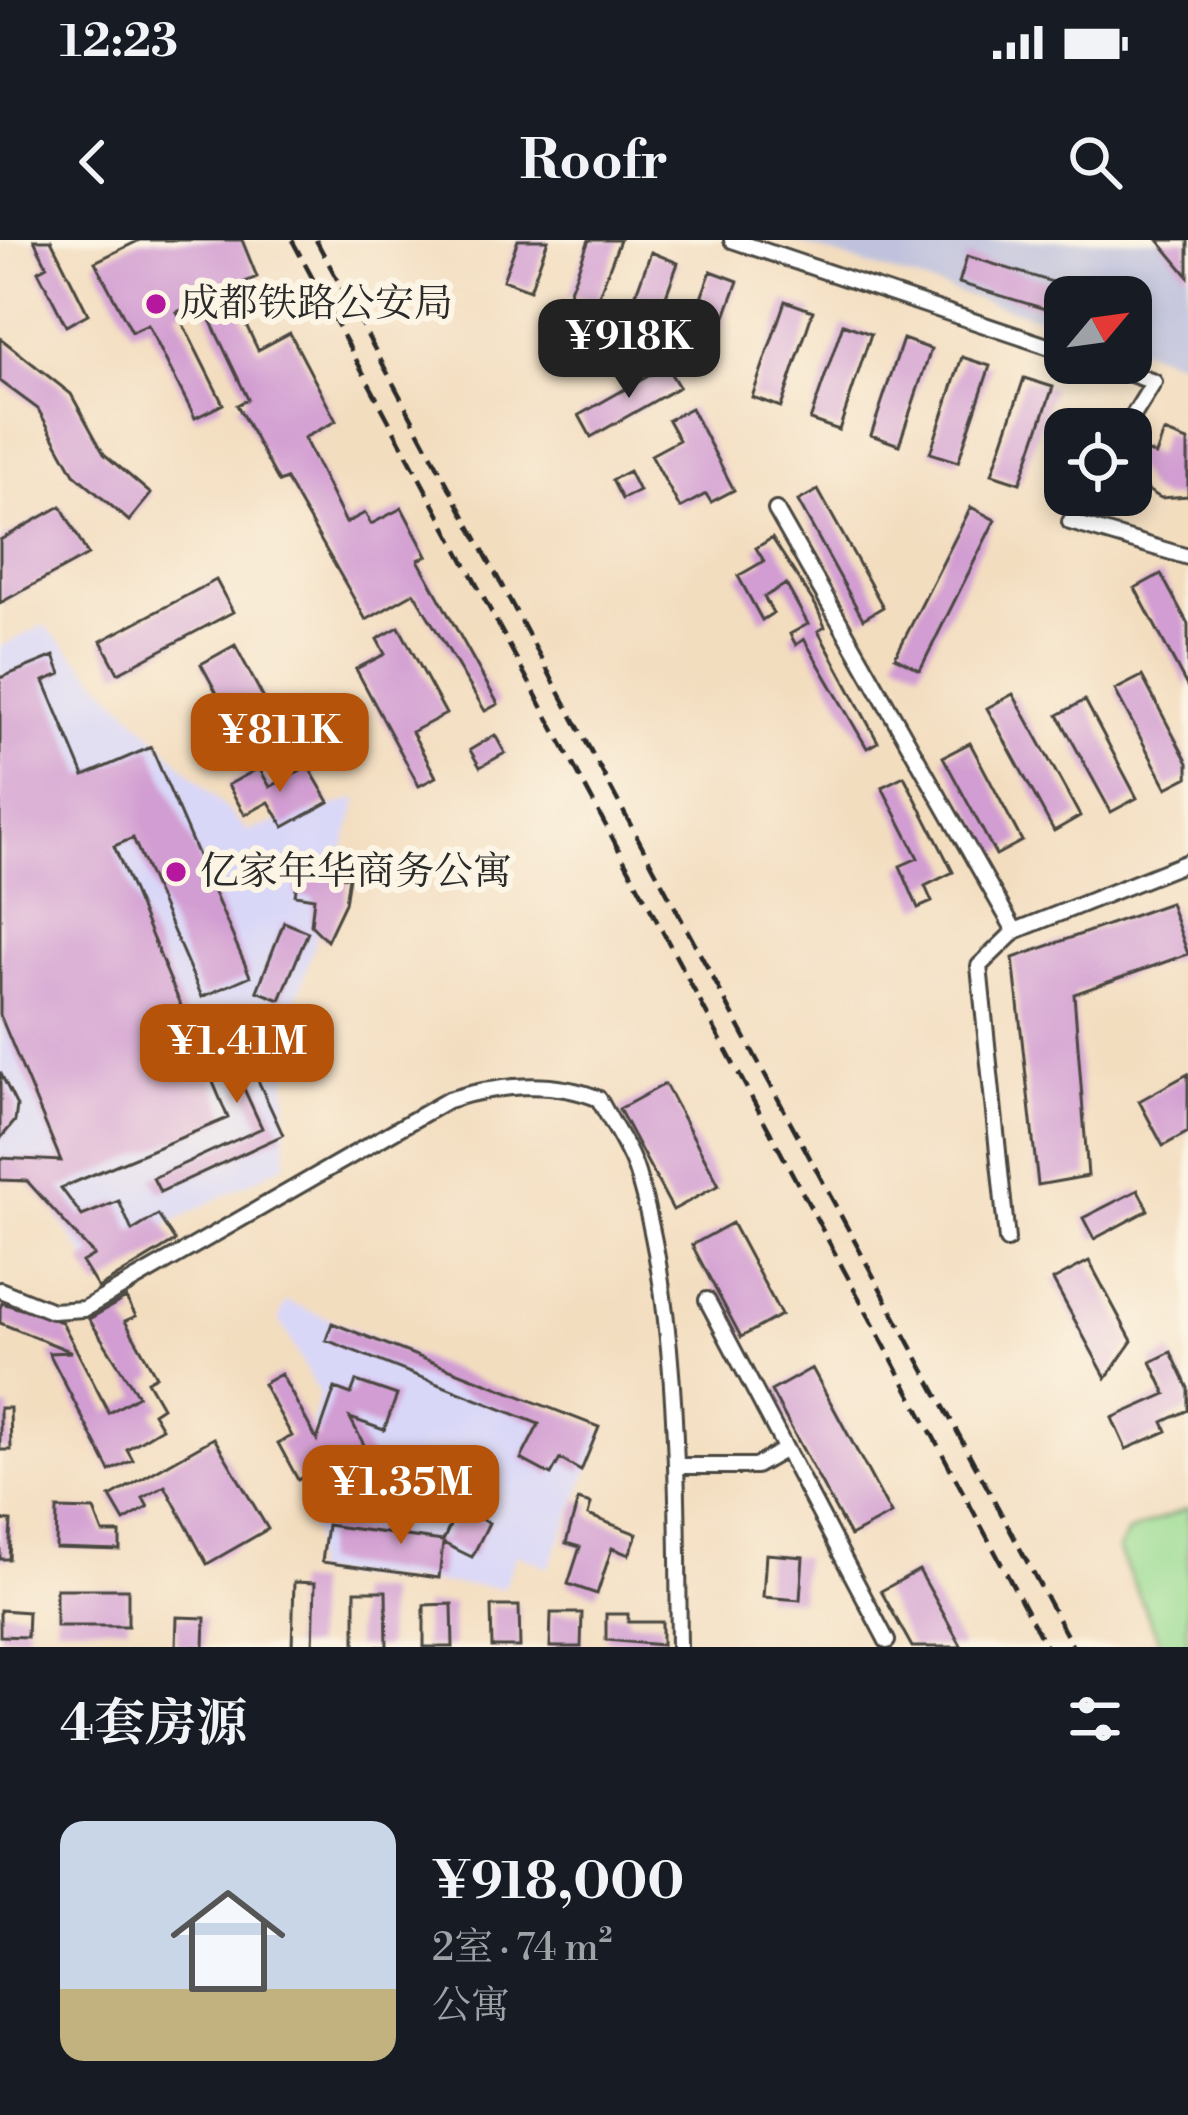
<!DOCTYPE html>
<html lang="zh">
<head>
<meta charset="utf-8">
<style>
  body { margin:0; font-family:"Libre Bodoni","Noto Serif SC",serif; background:#20242c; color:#f1f3f6; height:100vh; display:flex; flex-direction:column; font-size:45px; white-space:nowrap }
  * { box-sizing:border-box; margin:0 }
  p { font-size:39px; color:#9ea1a6 }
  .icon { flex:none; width:66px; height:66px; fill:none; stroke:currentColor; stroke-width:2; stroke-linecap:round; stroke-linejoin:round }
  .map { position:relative; height:1407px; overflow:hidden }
  .details { display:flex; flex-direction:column; background:#171b24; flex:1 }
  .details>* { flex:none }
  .needle { width:78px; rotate:61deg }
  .controls { position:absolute; left:1044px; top:36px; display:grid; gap:24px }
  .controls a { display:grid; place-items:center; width:108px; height:108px; border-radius:24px; background:#171b24; box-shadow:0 6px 18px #0003; font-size:60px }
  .price { position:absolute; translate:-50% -102px; padding:0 27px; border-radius:24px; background:#b45309; color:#fff; font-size:39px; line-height:78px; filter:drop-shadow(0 3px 6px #0008) }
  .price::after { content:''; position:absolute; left:50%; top:72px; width:36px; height:27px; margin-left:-18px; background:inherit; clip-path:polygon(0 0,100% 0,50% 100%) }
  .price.active { background:#222; color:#fff }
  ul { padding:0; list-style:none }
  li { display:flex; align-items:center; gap:36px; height:300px; padding:0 60px }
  li span { display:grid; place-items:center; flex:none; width:336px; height:240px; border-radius:24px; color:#555 }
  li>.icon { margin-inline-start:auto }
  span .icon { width:144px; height:144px; fill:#fffc; stroke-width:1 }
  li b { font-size:51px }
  h2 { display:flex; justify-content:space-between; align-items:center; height:144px; padding:0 60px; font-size:51px }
  .status { display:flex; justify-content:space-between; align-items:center; height:84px; padding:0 60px; background:#171b24; direction:ltr }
  .status svg { height:33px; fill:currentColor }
  header { display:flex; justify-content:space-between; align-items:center; height:156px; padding:0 60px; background:#171b24; font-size:54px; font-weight:700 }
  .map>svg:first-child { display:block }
  .built { fill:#d9d7f8 }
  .industrial { fill:#c0c2dd }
  .green { fill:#9bdc93; stroke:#63845f; stroke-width:3 }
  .building { fill:#d29dd2 }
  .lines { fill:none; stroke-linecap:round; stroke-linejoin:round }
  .minor-casing { stroke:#494641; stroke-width:20 }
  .minor { stroke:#fff; stroke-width:14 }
  .rail { stroke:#2b2b2b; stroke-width:4.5; stroke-dasharray:18 9; stroke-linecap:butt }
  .poi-dot { fill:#b5179e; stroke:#fcf5e5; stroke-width:4.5 }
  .labels { text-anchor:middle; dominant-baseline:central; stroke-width:12; stroke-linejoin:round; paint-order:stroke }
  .poi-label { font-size:39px; fill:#2b2b2b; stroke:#fcf5e5; text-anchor:start }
</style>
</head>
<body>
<div class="status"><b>12:23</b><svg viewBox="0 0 49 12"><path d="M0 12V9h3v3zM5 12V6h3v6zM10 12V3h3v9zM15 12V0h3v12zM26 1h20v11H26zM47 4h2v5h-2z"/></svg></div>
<header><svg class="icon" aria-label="back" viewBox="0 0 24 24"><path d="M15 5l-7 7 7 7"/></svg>Roofr<svg class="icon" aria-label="search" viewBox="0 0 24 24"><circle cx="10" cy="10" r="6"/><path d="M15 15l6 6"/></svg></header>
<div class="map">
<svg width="1188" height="1407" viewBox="0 0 1188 1407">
  <rect width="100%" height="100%" fill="#fcf5e5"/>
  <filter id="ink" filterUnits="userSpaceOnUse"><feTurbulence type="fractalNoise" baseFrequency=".00833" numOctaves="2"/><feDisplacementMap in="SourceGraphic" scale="24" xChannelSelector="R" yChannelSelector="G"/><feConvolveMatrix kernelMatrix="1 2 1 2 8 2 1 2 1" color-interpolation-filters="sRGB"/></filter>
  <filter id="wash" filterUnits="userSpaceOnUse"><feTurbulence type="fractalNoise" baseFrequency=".004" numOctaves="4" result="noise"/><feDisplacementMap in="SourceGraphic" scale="48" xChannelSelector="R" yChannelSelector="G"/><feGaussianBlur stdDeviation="2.7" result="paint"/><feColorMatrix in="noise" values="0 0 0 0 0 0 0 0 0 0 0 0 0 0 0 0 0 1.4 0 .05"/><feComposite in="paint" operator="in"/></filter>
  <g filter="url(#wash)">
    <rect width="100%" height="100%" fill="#f3ddbf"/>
    <path class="built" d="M44,385L248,591L359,558L288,789L285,924L90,1024L26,930L0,927V407Z
      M286,1061L604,1193L549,1327L517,1314L503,1348L311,1333L314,1295L303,1273L345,1252L312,1185L319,1154L279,1078Z"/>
    <path class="industrial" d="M788,0H1188V124L1131,106V57H1065V86Z"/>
    <path class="green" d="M1188,1268V1407H1162L1118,1309L1128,1292Z"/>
    <g id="blocks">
      <path class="building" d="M34,0H51L88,74L66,86L38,31L47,26Z
        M140,0H242L257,37L229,49L258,110L290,93L336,181L304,198L346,283L365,273L371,284L402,268L427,316L418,320L498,464L485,471L414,353L366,380L286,239L279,242L237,165L248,159L201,61L177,72L223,164L195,178L148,85L132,92L95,22Z
        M518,0H548L530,50L503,40Z
        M589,0H620L596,63L569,53Z
        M1158,0H1188V36Z
        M651,12L678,23L653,91L626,81Z
        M967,16L1092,54V57H1065V75L959,43Z
        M711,31L738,41L713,109L686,99Z
        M785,61L813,71L781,167L752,157Z
        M843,84L871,94L839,190L810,180Z
        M0,98L71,154L104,214L151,254L129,281L74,234L38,169L0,141Z
        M903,99L931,109L899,205L871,195Z
        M962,117L990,126L958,222L930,213Z
        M666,126L679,147L591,197L579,175Z
        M1024,138L1053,147L1020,243L992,234Z
        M691,168L734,250L711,262L706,254L680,268L651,215L679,200L668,180Z
        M1164,192L1188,201V256L1161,258L1149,251L1131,220V205L1156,215Z
        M629,231L639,251L622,259L612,240Z
        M818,250L883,367L863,379L798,261Z
        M61,266L88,315L0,363V300Z
        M971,267L995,280L920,430L895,417Z
        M772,298L816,366L825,387L818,391L878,502L867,508L804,399L796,405L790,394L808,384L786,344L764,357L773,373L762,380L738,336L764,321L756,308Z
        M1161,334L1188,384V448L1135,348Z
        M216,340L233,372L118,433L101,401Z
        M399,387L446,474L412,492L436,537L419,546L356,429L385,414L377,399Z
        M235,405L279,487L245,505L201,424Z
        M54,416L61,434L44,441L84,536L151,507L250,736L202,757L133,598L114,606L228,878L61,948L82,976L119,961L132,991L158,975L175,1001L98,1048L82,1022L94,1015L27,941L0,940V918L61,921L0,775V438Z
        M1142,436L1188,523V537L1167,548L1115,450Z
        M1013,454L1080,576L1054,591L987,468Z
        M1085,460L1137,558L1111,572L1058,475Z
        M495,495L505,513L480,527L470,510Z
        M970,503L1022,601L996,615L943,517Z
        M308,526L329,562L284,587L269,562L245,575L228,545L259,528L270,547Z
        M904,536L953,632L925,646L932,662L918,668L900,626L918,618L882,547Z
        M299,630L349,637L345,663L327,701L311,685L314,658L295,655Z
        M1170,663L1188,714L1074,754L1088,936L1038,945L1013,718Z
        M284,682L308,692L280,760L257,751Z
        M276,774L280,797L245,812L283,895L160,952L153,938L262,888L221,799Z
        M0,832L17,866L15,881L0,899Z
        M1188,834V892L1163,906L1139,861Z
        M665,844L719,945L673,970L619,869Z
        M1138,950L1148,970L1094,999L1083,978Z
        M732,983L781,1075L741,1097L692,1005Z
        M1089,1021L1132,1101L1106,1138L1053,1040Z
        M126,1058L136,1076L125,1081L156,1136L147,1141L162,1167L153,1173L162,1188L127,1209L133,1220L110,1231L49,1113L72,1112L0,1083V1068L2,1063L62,1082L109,1173L138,1156L89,1079Z
        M332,1083L599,1187L581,1231L560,1219L551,1235L521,1219L539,1184L326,1100Z
        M1171,1112L1188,1148V1170L1163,1182L1167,1191L1126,1209L1112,1178L1166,1154L1151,1122Z
        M812,1128L891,1274L850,1296L771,1151Z
        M281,1134L317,1200L335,1148L351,1154L356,1141L397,1155L384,1190L350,1178L376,1228L319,1255L308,1234L298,1240L278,1203L292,1196L263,1144Z
        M0,1168H10L11,1210H0Z
        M214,1198L268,1289L207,1324L165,1246L143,1258L148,1267L124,1281L110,1257Z
        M578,1260L591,1264L588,1275L637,1294L629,1315L612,1308L597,1354L568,1344L580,1307L566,1303Z
        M458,1268L489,1283L472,1317L443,1303L439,1338L322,1322L327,1285L443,1301Z
        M57,1269L94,1270L103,1293H120V1310L56,1308Z
        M0,1280L11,1281L9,1319H0Z
        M766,1314L803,1317L800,1360L763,1357Z
        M919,1330L962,1407H912L881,1351Z
        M294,1342L315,1343L313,1407H292Z
        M56,1349H128V1386H56Z
        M355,1351H386L387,1407H355Z
        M452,1364L453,1407H424V1365Z
        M491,1366H519L520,1407H492Z
        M0,1370L28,1372L27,1397L0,1396Z
        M551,1373H582L581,1407H550Z
        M606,1374H628V1382H662V1405L606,1400Z
        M177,1377L205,1378L204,1407H176Z"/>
    </g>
  </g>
  <g filter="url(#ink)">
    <use href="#blocks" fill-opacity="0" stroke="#494641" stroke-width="3"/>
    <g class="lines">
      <g class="minor-casing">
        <path id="minor" d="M732,0L1065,112
          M1099,123L1154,142L1125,189
          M1086,255L1070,282L1188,317
          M776,270L1015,691
          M1007,1000L979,726L1015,691L1188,622
          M0,1050L52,1071L84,1069L448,860C494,845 553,839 599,859C611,883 629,907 637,933C680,1071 677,1261 679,1407
          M707,1060L887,1401
          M676,1226H756L784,1210"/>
      </g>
      <use href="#minor" class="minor"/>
      <path class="rail" d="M292,0L1046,1407
        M316,0L1073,1407"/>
    </g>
  </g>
  <g class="poi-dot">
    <circle cx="156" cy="64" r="12"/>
    <circle cx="176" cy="632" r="12"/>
  </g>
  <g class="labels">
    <g class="poi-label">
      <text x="180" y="64">成都铁路公安局</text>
      <text x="200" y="632">亿家年华商务公寓</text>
    </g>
  </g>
</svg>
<div class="controls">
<a><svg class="needle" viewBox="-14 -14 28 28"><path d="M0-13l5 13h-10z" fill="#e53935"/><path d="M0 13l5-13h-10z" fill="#9ea1a6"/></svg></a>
<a><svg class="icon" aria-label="locate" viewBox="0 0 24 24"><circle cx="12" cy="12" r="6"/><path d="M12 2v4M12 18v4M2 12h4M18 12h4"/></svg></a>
</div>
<b class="price active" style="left:629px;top:161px">¥918K</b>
<b class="price" style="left:280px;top:555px">¥811K</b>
<b class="price" style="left:237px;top:866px">¥1.41M</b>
<b class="price" style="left:401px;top:1307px">¥1.35M</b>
</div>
<section class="details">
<h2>4套房源<svg class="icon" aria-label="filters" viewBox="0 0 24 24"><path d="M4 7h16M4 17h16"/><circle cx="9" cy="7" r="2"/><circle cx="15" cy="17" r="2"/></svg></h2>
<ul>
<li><span style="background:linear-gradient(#c9d6e8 70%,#c2b280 0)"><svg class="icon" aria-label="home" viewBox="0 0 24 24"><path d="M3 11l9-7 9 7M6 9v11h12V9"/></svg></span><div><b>¥918,000</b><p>2室 · 74 m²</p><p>公寓</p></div></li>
</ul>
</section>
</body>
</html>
